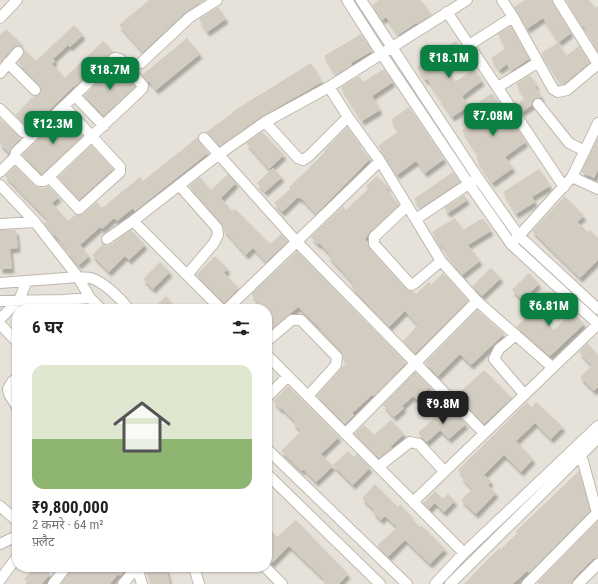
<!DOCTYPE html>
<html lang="hi">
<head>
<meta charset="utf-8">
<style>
  body { margin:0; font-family:"Roboto Condensed","Noto Sans Devanagari",sans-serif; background:#f6f6f6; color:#222; height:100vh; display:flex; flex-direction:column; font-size:15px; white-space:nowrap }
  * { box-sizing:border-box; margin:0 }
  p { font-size:13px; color:#767676 }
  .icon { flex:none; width:22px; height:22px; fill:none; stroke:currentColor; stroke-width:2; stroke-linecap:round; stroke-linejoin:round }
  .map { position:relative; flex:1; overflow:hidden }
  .drawer { position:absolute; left:12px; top:304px; width:260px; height:268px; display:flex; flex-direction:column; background:#fff; border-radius:16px; box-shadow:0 1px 3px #0004 }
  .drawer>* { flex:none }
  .price { position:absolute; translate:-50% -34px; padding:0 9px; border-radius:8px; background:#0b8043; color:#fff; font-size:13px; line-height:26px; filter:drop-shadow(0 1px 2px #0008) }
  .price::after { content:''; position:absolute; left:50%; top:24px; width:12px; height:9px; margin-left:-6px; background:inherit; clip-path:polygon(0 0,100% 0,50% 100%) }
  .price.active { background:#222; color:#fff }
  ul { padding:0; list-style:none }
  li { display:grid; align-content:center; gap:8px; height:212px; padding:0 20px }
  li+li { border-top:1px solid #e0e0e0 }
  li span { display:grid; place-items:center; height:124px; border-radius:12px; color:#555 }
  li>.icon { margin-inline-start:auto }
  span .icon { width:72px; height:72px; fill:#fffc; stroke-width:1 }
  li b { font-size:17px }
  h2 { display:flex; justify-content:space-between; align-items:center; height:48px; padding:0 20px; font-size:17px }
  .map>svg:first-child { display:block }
  .residential { fill:#e6e2d9; fill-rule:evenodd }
  .building { fill:#d3ccc1; filter:url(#shadow) }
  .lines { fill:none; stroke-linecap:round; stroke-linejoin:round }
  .minor-casing { stroke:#beb8ae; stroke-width:12 }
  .minor { stroke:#fff; stroke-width:10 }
</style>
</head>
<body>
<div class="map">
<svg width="598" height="584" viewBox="0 0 598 584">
  <defs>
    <filter id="shadow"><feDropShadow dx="2.5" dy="4.5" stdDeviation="1" flood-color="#0004"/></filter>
  </defs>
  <rect width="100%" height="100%" fill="#f3f1ea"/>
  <path class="residential" d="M0,0H598V584H0ZM17,309H267V567H17Z"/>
  <path class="building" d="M149,0H205L186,12L143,52L119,25Z
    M379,0H421L431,15L417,24L416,23L398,35L386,17L382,20L372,5Z
    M525,0H552L571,33L559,42L543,18L527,29L514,7Z
    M566,0H589L595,8L598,6V52L590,39L592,38L583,25L582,26Z
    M218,7L226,19L207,32L199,19Z
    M74,25L83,35L70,47L68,45L53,59L55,61L52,64L65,78L103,41L113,51L74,87V86L29,130L15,115L34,96L39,95L41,89L18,62L24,54L23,48L36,61Z
    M511,26L529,59L511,71L507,64L499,70L491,58L506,48L498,34Z
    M6,29L20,42L19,44L22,47L16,46L13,48L0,63V35Z
    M361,34L372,51L351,63L352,65L336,75L324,56Z
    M187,38L200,54L156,90L149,81L148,82L142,75Z
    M456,41L465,54L445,67L455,82L474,69L482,81L462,96L469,106L452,117L427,79L425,80L417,67Z
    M558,43L566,56L579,46L589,63L564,84L562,85L541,53Z
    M311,63L322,82L261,117L220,146L206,132L233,113L232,112Z
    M116,65L135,87L104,116L84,96Z
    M384,69L393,82L372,96L380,110L362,121L341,87L359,76L363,82Z
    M530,75L537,86L535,87L542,97L534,99L532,101V105L522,112L517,105L525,98L516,84Z
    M492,93L526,142L505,157L513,168L492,183L476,158L479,156L462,130L479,119L471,108Z
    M409,107L444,159L425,173L416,161L397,175L378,146L399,131L391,120Z
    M64,115L83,136L42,174L22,155Z
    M0,119L21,138L12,147L9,153L0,144Z
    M347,127L358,142L357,143L370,159L316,214L302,199H301L298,197L282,212L274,203L290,189L289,187L305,172L325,152L324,151Z
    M262,132L284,155L269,169L246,143Z
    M198,137L199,142L208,153L135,211L133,208L117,221L114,218L102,229L100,227L80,245L89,256L79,265L67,251L68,250L55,235L54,236L44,223L48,220L5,176L15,166L36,187L44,188L48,186L59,197L52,203L68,221L76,214L80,215L83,214L97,202L102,208L140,177L143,181Z
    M598,138V170L594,178L581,172Z
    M91,145L113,169L79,200L58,177Z
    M273,168L282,177L265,192L257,183Z
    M539,169L550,186L532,197L535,202L516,214L503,192Z
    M453,172L460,182L421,208L414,199Z
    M228,174L236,183L221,198L232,211L235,209L270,244L281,234L288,241L266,262L253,248L246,255L224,230L222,224L189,186L200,177L211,190Z
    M377,176L388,187L386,189L399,205L368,234L365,240L368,242L369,248L406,289L409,291H413L416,294L429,282L431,285L443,273L468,301L415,354L403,341L418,325L405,311L389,327L351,287L354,284L328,256L330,254L319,243L318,245L311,237L343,206L346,210L368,189L366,186Z
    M464,195L467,200L448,213L444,208Z
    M565,196L584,216L577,222L588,232L590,230L598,238V260L580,278L532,231Z
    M455,218L463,230L483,218L491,231L468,245L480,261L462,275L453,265L454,264L441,244L440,245L432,232Z
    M0,230H16L18,248L10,249L12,269H0Z
    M131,230L145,245L129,260L125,256L109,272L92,255L103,244L106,246L112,244Z
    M297,251L406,363L374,396L372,395L352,413L354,415L345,424L317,396L347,362L343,358L342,353L319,327L298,307L267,333V309H264L251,294Z
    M215,256L228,269L224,273L239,288L224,303L196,275Z
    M160,262L170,272L153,289L143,279Z
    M491,268L501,278L482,296L472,286Z
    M529,273L539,284L522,300L512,290Z
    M550,293L560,303L544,320L554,330L573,312L584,324L550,356L516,327Z
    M166,296L178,309H153Z
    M477,310L504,334L471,365L460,354L438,376L425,363Z
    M587,343L598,355V387L594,391L580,377L592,366L579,352Z
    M484,370L512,398L484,424L456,396Z
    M415,372L430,387L417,400L413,396L402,406L404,408L394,417L383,405Z
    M288,386L339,437L321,454L333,466L316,482L303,469L302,471L281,451L301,431L293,423L295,421L281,408L280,409L273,401Z
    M527,402L532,407L536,402L563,427L551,439L535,423L516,441L533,459L521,472L504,455L484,475L491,481L488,485L496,493L476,514L461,500L472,489L461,477L463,475L458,470Z
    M448,405L466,424L449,439L440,430L427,442L418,433Z
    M391,420L404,434L390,447L392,448L379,458L354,434L364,425L374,435Z
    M348,451L354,457L357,454L370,468L353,485L333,465Z
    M579,471L590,511L529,573L527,571L513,584H464L493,554L500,548L501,549L517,533L516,531Z
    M375,484L398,507L400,504L411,516L410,517L420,527L422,526L445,549L430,564L405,540L388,557L377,546L397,527L385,516L381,520L373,512L374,510L362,498Z
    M435,491L443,499L448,494L455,501L444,512L435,503L429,509L423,503Z
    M296,520L348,574L339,584H327L323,580L324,579L289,546L271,564L267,560V526L277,537Z
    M598,521V558L593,559L573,579L572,584H539L538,582Z
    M35,567H42L50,574L42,584H30L24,579Z
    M73,567H128L120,576L118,574L110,584H61Z
    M145,567H166L170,584H151Z"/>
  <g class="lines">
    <g class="minor-casing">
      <path id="minor" d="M347,0L381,53L469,184L511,244L598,324
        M361,0L478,178L519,236L598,309
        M502,0L513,17L553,89L558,92L567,90L598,64L558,0
        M447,12L564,187
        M0,18L17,0
        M469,45L513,17
        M8,63L35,90
        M141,63L190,17L217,0
        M0,73L18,52
        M329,87L348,117L380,161L441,261L477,301L552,367
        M498,87L537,63
        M75,96L104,126
        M538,104L569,143L585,151
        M0,109L23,132
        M265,122L298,158L303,160L309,156L348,117
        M204,138L296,241L484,433
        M0,172L15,157L16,152L113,59L115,58L120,59L143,86L142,89L44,181H39L15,157
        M49,177L79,209L120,172V167L64,106
        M572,177L598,189
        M0,185L35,222L78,277L90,298L101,309
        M179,185L217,228L218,235L214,243L187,275
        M407,206L374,237V244L411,285L415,283L441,261
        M416,219L473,181
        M133,221L221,309
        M0,224L35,222
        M107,239L133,221L218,155L265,122L329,87L467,0
        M516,239L572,177L598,123
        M0,283L78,277C82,278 87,277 91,278C104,282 121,299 129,309
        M0,301L63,300L90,298
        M227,309L380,161
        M0,319L19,300L27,281
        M0,324L17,342
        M516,335L499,349L494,359L524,394
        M267,341L292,320H301L337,357L336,365L308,396
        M267,355L464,553
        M17,378L12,382L8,389L9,394L17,407
        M267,397L288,376
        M345,434L477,301
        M267,449L407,584
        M378,467L410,442L419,444L444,471
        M267,474L380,584
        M413,502L598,324
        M0,506L17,521
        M0,544L17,536
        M137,567L142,584
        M194,567L199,584
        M265,567L282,584
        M0,580L17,557
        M53,584L66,567
        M123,584L137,567
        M435,584L464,553L598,426
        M450,584L598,438
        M527,584L597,513L581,454
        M578,584L598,564"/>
    </g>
    <use href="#minor" class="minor"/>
  </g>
</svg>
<b class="price" style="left:449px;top:79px">₹18.1M</b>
<b class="price" style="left:110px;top:91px">₹18.7M</b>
<b class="price" style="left:493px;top:137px">₹7.08M</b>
<b class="price" style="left:53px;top:145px">₹12.3M</b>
<b class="price" style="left:549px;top:327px">₹6.81M</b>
<b class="price active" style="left:443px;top:425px">₹9.8M</b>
<section class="drawer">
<h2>6 घर<svg class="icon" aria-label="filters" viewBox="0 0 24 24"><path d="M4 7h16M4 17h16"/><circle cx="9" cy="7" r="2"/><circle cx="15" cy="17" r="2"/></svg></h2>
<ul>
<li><span style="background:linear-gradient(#dfe7d0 60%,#8fb573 0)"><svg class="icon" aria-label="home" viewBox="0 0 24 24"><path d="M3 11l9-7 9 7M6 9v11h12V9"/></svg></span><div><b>₹9,800,000</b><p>2 कमरे · 64 m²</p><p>फ़्लैट</p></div></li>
</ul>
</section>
</div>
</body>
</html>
